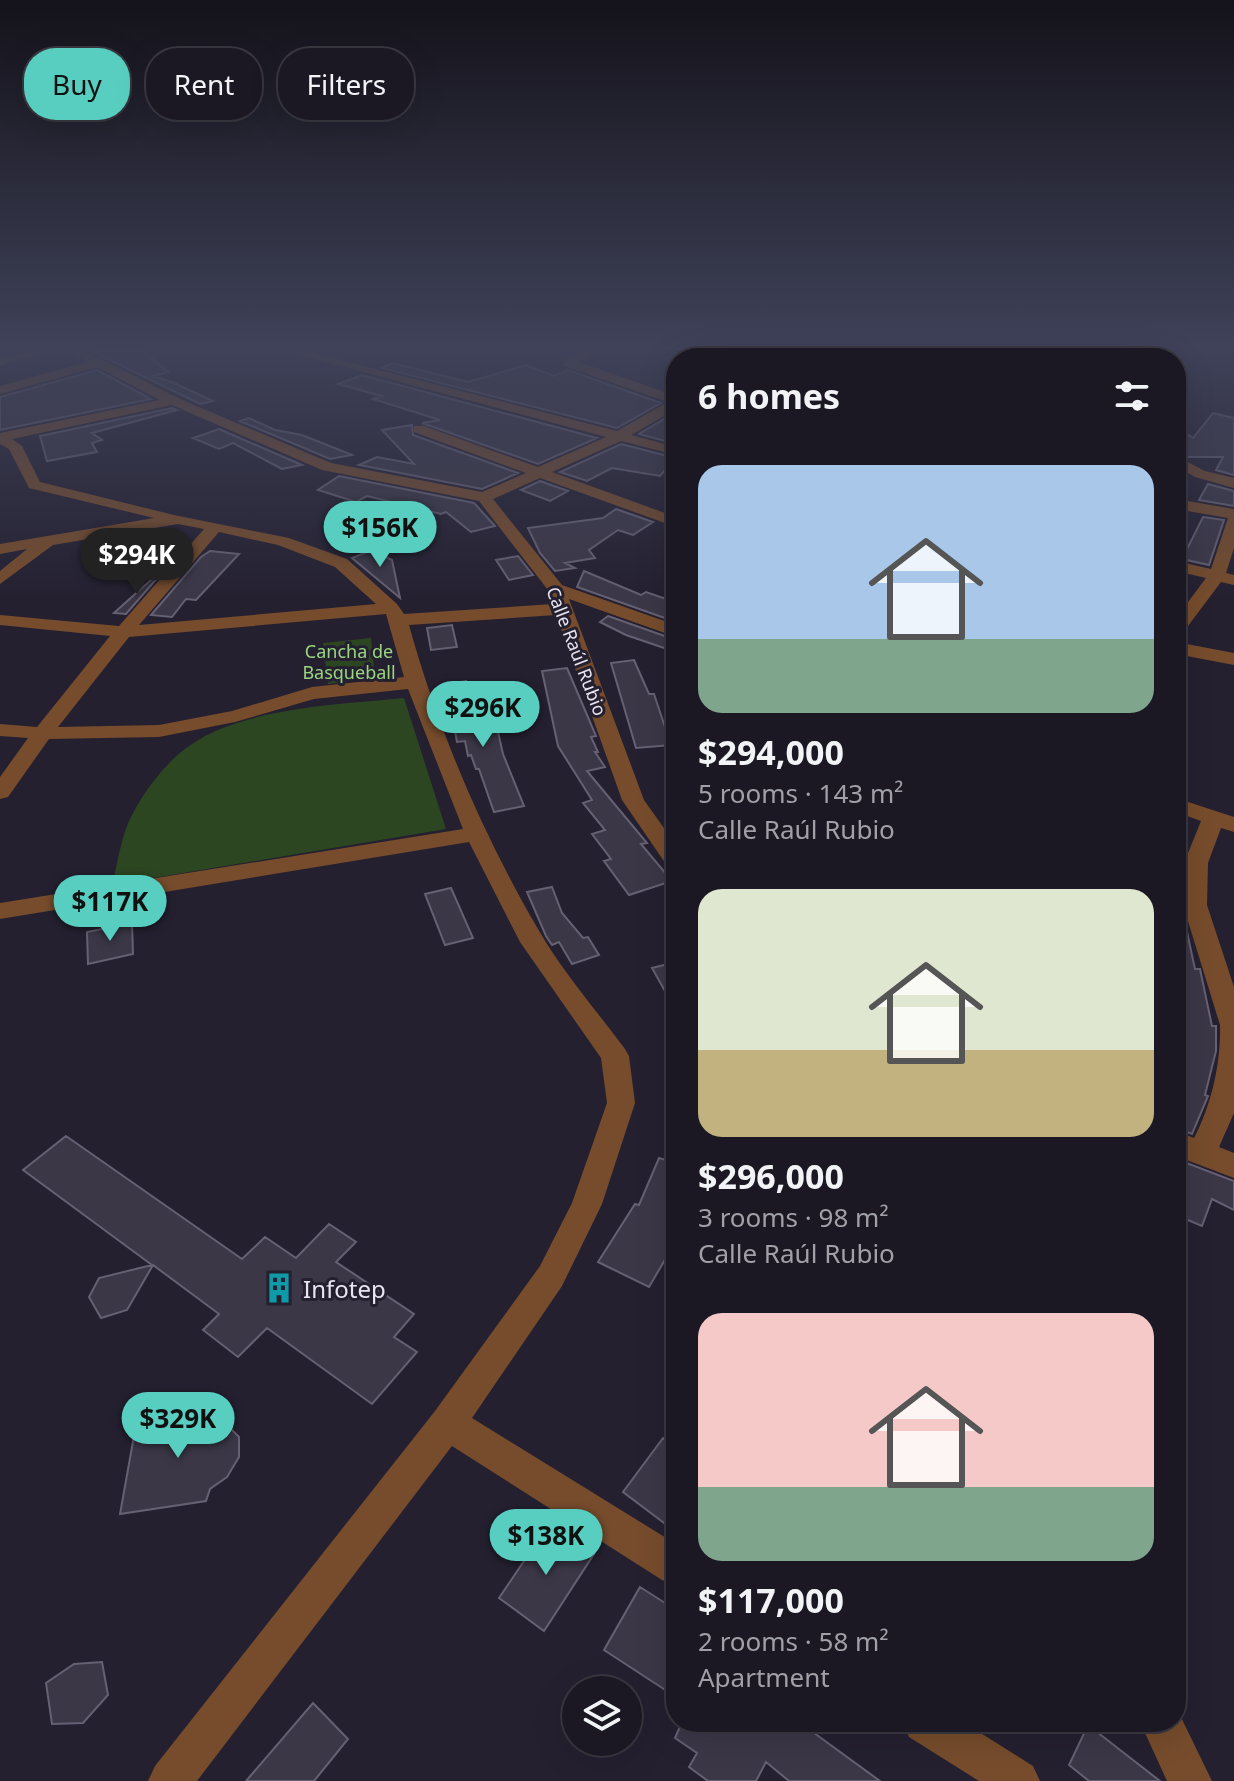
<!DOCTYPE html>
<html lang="en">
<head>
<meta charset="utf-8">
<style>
  body { margin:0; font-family:"Noto Sans",sans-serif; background:#24212c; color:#f1f3f6; height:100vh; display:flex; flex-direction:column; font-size:30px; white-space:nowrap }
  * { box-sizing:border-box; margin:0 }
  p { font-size:26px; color:#a0a0a6 }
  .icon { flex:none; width:44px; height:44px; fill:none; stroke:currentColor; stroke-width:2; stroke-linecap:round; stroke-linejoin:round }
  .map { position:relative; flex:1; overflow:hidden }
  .side { position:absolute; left:666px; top:348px; width:520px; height:1384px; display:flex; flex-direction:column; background:#1b1824; border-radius:32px; box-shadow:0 8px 32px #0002,0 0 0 2px #393741 }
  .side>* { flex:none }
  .top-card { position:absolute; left:24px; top:48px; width:522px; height:72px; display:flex; gap:16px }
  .tools { position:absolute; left:562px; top:1676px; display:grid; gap:16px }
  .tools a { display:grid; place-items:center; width:80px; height:80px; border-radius:50%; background:#1b1824; box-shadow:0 8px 32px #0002,0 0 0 2px #393741; font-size:40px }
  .price { position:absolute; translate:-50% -68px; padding:0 18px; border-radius:28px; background:#58cec0; color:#111; font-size:26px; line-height:52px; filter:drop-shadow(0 2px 4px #0008) }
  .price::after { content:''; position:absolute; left:50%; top:48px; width:24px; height:18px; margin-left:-12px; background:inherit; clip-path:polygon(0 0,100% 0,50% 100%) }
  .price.on { background:#222; color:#fff }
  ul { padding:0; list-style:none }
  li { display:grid; align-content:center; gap:16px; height:424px; padding:0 32px }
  li span { display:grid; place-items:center; height:248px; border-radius:24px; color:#555 }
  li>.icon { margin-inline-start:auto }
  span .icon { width:144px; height:144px; fill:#fffc; stroke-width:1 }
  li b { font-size:34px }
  h2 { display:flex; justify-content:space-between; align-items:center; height:96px; padding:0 32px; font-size:34px }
  .tag { padding:0 28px; border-radius:32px; background:#1b1824; box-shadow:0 8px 32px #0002,0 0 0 2px #393741; font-size:28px; line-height:72px }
  .tag.on { background:#58cec0; color:#111 }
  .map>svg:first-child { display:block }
  .green { fill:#2d4622 }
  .building { fill:#3b3747; stroke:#656073; stroke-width:2 }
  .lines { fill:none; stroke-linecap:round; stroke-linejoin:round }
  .path { stroke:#6c6876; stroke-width:2; stroke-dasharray:1 3; stroke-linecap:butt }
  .street { fill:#764c2c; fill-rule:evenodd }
  .labels { text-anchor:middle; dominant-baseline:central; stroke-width:6; stroke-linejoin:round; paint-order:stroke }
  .far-park-label { font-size:18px; fill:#99d67f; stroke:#242030 }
  .far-street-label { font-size:18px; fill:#e8e5f0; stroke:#242030 }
  .near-poi-label { font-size:24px; fill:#e8e5f0; stroke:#242030; text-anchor:start }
</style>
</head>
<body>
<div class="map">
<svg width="1234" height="1781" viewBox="0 0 1234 1781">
  <rect width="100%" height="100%" fill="#242030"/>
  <path class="green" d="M371,638L375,678L328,684L323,643Z
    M404,698L446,829L112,885C118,863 121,835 132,815C144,792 161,769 181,752C235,707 337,705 404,698Z"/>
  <path class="building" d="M91,351H143L168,372L153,376L174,383L213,401L200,404Z
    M392,363L468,382L526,365L554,376L568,370L661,403L617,428L382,368Z
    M97,370L151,399L0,430V397Z
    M362,375L597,438L538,464L422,423L440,420L373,399L382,396L338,384Z
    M172,408L177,410L92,433L102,440L92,443L97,452L47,461L40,436Z
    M676,412V444L639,434Z
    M1213,413L1234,418V475L1216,470L1223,457H1185L1176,450V427L1193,438Z
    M249,418L275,430L302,435L352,455L330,459L240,421Z
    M412,425L413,435L518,473L482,489L359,465L377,457L414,464L382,430Z
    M219,429L302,465L282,469L233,443L219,449L193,438Z
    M621,444L676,458L660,476L612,468L587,481L560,472Z
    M339,476L474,503L495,526L471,532L446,512L441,514L367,496L356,502L318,490Z
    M540,481L568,491L550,501L521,490Z
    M1208,484L1234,491V506L1199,500Z
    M616,509L653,522L633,535L618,530L589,550L595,558L565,563L575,568L555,571L540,553L528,528L603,518Z
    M1203,517L1224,520L1209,565L1182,559Z
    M163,530L161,547L101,550L106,539Z
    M372,550L392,560L400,598L352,558Z
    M210,551L239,554L196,600L186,599L172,617L151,615L201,557Z
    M518,556L533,575L509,580L496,560Z
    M172,561L126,614L114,613Z
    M584,571L641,595L646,592L666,599L676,592V622L577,587Z
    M608,616L676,640V652L626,635L600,622Z
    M452,625L457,647L431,650L427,628Z
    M634,660L649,694H654L671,745L636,748L611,663Z
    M567,668L596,736L591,737L598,752H595L605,767L587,771L647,843L641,844L672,881L629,895L604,861L611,859L592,834L605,830L583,803L592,800L558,746L542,671Z
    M466,681L480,725L496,723L503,754L524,806L494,812L479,769H476L471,755L468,756L465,741L457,742L446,684Z
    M552,887L562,913L583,938L588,937L599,955L572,964L559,942L552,945L546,936L527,892Z
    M451,888L473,938L445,945L425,894Z
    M1184,918L1195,969H1200L1212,1026H1216V1051L1205,1095L1208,1096L1192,1134L1176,1128V1040L1184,1043L1176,1000V919Z
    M132,923L133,954L88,964L87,932Z
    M676,962V1011L652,968Z
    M66,1136L242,1259L265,1237L296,1258L329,1224L356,1242L336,1262L414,1314L394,1337L417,1352L372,1404L267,1328L238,1357L203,1330L219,1314L153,1265L127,1310L101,1318L89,1297L99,1278L152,1265L23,1170Z
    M659,1158L676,1163V1241L649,1287L598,1262L635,1204L639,1205Z
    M1176,1159L1234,1181V1210L1212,1199L1202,1226L1176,1215Z
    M223,1407L221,1419L239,1437V1457L227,1477L210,1489L206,1501L120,1514L137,1419Z
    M663,1438L676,1447V1532L623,1492Z
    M549,1524L594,1554L544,1631L499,1598Z
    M640,1587L676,1610V1697L604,1650Z
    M102,1662L108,1695L83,1723L52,1724L46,1683L74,1664Z
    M313,1703L348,1739L314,1781H246Z
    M682,1722H799L880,1781H789L766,1762L756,1781H708L689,1767L697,1753L675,1738Z
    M1088,1725L1160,1781H1089L1069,1765Z"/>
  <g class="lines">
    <path class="path" d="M958,351L974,358"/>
    <path class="street" d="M29,351H49L0,366V358Z
      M70,351H85L178,398L331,463L482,492L526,473L414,432V426H424L538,467L606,437L285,351H305L617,431L668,402L564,366V360L583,351H598L579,362L676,396V409L631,435L676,447V455L621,441L552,472L676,517V527L540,478L493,499L562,585L676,625V637L569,599L644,800L676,845V869L668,867L622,800L556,615L409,625C438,730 483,835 538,929C562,971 596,1010 625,1049L629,1056L635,1103L602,1204L562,1286L472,1418L676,1544V1585L662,1580L452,1446L197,1781H148L155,1766L435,1411L540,1266L572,1203L607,1103L601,1058L520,942L469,842L0,919V903L463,829L408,689L314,699L235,722L159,737L49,739L8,797L0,799V777L28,738L0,736V724L37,727L110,636L0,625V615L119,626L204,529L178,524L53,545L0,584V571L27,549L0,554V544L154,518L29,488L9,449L0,444V433L160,400L97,367L0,394V386L87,362ZM172,405L322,470L479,501L548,590L553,604L404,614L397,604L347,559L289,538L174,515L40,482L22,446L12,439ZM219,532L278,545L335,567L376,604L139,625ZM386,614L404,677L312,687L232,711L159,725L58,727L129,637Z
      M763,351H778L768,358H753Z
      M822,351H848L874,358H847Z
      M1078,351H1090L1085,358H1073Z
      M1176,456L1205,471L1234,478V488L1195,477L1176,466Z
      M1176,499L1234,509V548L1226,573L1234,575V585L1221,582L1182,634L1176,636V618L1206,578L1176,571V561L1211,569L1228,518L1176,509Z
      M1176,642L1234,653V665L1176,654Z
      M1176,798L1234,817V832L1221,828L1208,863L1207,905L1234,987V1113L1219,1147L1234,1153V1178L1176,1156V1131L1194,1138C1212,1104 1221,1062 1220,1025L1183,905L1184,863L1201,821L1176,812Z
      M1176,1707L1212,1781H1167L1140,1722H1176Z
      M903,1722H963L1033,1766L1040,1781H979L909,1737Z"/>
  </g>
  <linearGradient id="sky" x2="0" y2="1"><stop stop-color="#14121a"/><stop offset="0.58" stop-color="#3f4259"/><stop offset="1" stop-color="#3f4259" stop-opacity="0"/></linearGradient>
  <rect width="1234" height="600" fill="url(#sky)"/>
  <defs>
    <g id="building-bare" transform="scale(2.4)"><path d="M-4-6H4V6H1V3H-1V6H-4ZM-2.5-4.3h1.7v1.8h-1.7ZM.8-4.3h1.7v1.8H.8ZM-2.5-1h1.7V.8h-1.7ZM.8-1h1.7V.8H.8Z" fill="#0f9aa8" stroke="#242030" stroke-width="2.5" paint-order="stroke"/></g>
  </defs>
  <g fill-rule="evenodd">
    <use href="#building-bare" x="279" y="1288"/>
  </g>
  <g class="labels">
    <g class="far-park-label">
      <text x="349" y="651">Cancha de<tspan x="349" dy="21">Basqueball</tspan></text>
    </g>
    <g class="far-street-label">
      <text transform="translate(577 651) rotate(69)">Calle Raúl Rubio</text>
    </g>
    <g class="near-poi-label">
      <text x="303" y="1288">Infotep</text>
    </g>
  </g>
</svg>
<div class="tools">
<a><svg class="icon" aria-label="layers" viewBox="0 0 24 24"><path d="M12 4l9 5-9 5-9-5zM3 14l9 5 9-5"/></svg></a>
</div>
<b class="price" style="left:380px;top:569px">$156K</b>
<b class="price on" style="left:137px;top:596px">$294K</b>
<b class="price" style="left:483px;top:749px">$296K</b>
<b class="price" style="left:110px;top:943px">$117K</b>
<b class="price" style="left:178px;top:1460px">$329K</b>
<b class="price" style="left:546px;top:1577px">$138K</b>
<div class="top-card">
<a class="tag on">Buy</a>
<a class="tag">Rent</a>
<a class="tag">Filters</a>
</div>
<section class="side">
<h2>6 homes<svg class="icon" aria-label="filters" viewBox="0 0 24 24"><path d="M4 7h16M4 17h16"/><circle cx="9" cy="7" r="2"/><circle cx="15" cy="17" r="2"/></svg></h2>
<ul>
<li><span style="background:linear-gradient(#a9c7e8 70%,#7fa58c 0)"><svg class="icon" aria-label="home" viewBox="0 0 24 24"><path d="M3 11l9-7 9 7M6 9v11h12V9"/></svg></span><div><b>$294,000</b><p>5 rooms · 143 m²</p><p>Calle Raúl Rubio</p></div></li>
<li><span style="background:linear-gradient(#dfe7d0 65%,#c2b280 0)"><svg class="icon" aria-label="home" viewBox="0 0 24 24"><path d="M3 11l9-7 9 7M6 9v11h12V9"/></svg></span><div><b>$296,000</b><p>3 rooms · 98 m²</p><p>Calle Raúl Rubio</p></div></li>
<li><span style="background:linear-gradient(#f6c9c9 70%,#7fa58c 0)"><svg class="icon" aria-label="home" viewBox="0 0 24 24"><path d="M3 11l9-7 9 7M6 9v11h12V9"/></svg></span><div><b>$117,000</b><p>2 rooms · 58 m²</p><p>Apartment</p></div></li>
</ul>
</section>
</div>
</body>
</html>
